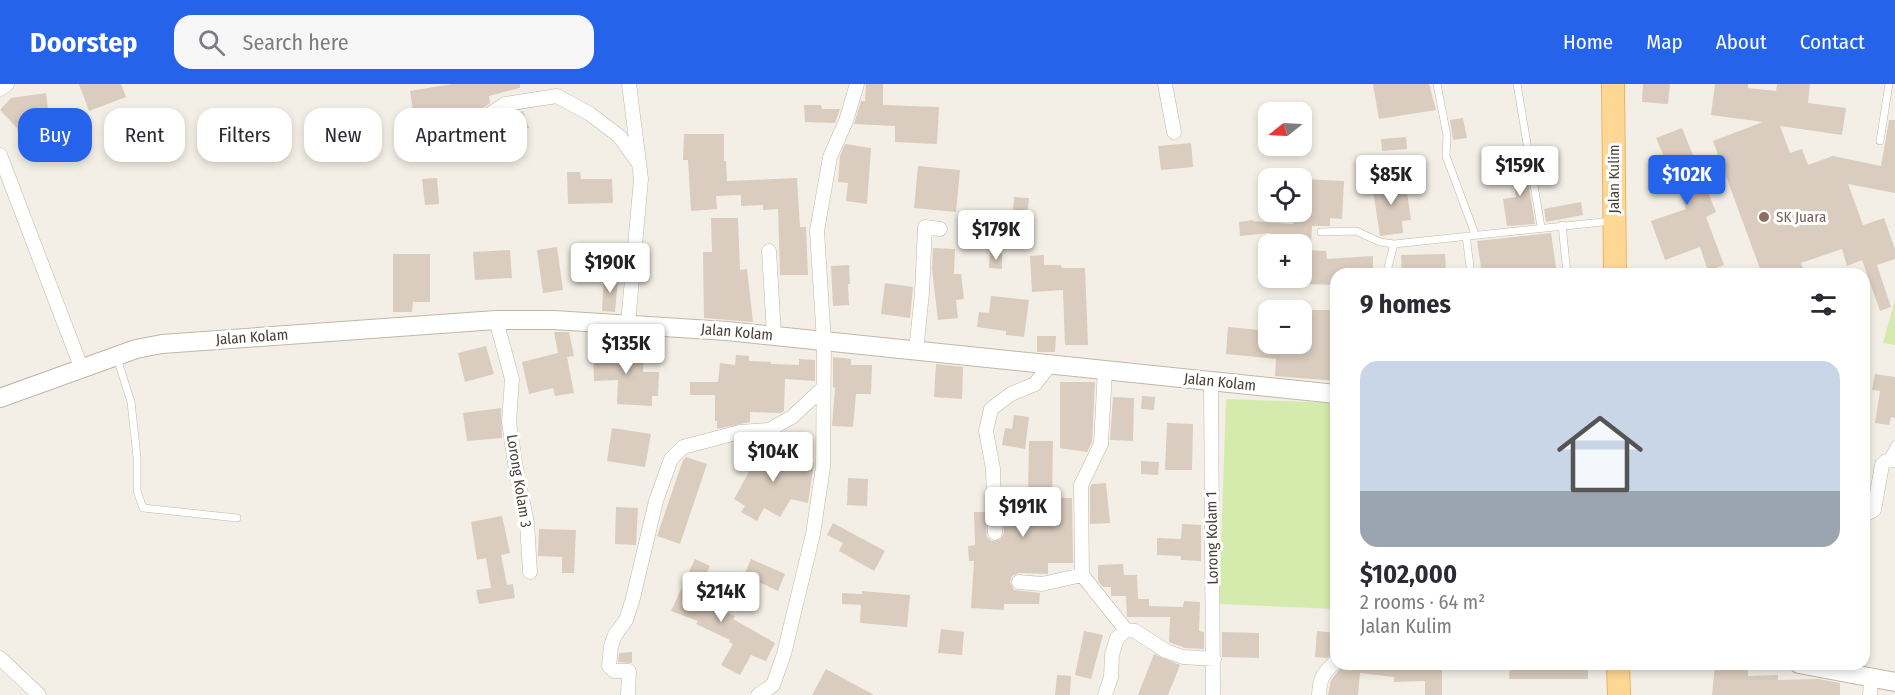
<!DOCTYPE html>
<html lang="en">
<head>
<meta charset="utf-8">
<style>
  body { margin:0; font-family:"Fira Sans Condensed",sans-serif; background:#f7f7f7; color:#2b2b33; height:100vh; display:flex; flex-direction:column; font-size:22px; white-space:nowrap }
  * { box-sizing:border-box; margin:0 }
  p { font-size:20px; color:#7c7c81 }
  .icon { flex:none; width:33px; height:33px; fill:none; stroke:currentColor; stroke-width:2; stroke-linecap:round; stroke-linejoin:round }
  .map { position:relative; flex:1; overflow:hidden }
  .panel { position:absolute; left:1330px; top:184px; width:540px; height:402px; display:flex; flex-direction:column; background:#fff; border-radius:18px; box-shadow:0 3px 9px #0003 }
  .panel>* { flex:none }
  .top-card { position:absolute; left:18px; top:24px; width:570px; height:54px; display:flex; gap:12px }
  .needle { width:39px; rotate:252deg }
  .fabs { position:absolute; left:1258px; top:18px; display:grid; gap:12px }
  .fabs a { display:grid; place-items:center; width:54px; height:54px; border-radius:12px; background:#fff; box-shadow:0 3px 9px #0003; font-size:30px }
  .price { position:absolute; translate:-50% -51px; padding:0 14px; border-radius:6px; background:#fff; color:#222; font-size:20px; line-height:39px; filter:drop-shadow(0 2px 3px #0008) }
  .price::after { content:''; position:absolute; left:50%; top:36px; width:18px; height:14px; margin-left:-9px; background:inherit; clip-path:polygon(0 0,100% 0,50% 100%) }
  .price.on { background:#2563eb; color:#fff }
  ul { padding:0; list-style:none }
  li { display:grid; align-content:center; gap:12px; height:318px; padding:0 30px }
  li span { display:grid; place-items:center; height:186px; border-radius:18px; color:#555 }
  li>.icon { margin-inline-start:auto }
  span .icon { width:108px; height:108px; fill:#fffc; stroke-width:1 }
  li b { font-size:26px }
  h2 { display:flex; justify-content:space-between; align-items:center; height:72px; padding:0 30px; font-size:26px }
  .pill { padding:0 21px; border-radius:18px; background:#fff; box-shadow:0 3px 9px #0003; font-size:21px; line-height:54px }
  .pill.on { background:#2563eb; color:#fff }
  header { display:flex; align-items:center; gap:36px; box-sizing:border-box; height:84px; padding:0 30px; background:#2563eb; color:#fff }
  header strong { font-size:28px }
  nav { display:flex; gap:33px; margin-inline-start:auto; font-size:21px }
  .search { width:420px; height:54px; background:#f7f7f7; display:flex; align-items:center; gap:15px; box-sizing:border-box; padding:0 21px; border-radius:18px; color:#7c7c81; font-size:22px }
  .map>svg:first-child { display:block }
  .park { fill:#d4ebad }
  .building { fill:#daccbe }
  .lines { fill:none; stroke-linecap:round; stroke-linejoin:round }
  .service-casing { stroke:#c0b6a8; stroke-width:8 }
  .minor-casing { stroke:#c0b6a8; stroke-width:15 }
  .tertiary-casing { stroke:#c0b6a8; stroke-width:20 }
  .primary-casing { stroke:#ebb45e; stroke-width:24 }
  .service { stroke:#fff; stroke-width:7 }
  .minor { stroke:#fff; stroke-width:14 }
  .tertiary { stroke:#fff; stroke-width:18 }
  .primary { stroke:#ffd795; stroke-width:22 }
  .education-dot { fill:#8d6e63; stroke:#fff; stroke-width:2 }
  .labels { text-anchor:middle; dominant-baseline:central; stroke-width:6; stroke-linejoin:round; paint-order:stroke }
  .street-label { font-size:15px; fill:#483f35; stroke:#fff }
  .education-label { font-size:15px; fill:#785e54; stroke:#fff; text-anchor:start }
</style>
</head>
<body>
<header>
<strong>Doorstep</strong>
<div class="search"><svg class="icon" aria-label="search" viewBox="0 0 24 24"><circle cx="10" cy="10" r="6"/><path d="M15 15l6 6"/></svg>Search here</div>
<nav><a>Home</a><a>Map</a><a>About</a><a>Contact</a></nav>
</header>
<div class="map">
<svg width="1895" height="611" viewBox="0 0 1895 611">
  <rect width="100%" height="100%" fill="#f4efe6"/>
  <path class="park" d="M1895,216V261L1883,259Z
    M1226,315L1336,319V525L1219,520Z"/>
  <path class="building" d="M79,0H121L126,13L89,27Z
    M452,0H520V4L489,12L490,19L475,29L455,34L454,41L416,47L410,7Z
    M866,0H883V21L939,23L937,60L895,58V42L854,40L861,17H865Z
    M1373,0H1429L1436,26L1379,35Z
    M1643,0H1670L1668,20L1642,18Z
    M1715,0H1748V4L1776,7L1777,0H1810L1808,19L1846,24L1842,51L1780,42L1790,69L1802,65L1808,81L1833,72L1881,82L1889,36H1895V109L1848,100L1863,141L1884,134L1895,165V175L1877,181L1891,223L1880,227L1862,176L1847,182L1842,165L1801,179L1805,190H1762L1713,57L1763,38L1711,31Z
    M46,9L51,49L19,54L17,44L0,26L11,14Z
    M804,21H821L822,25H840L835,39L805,38Z
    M523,27L529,44L509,50L504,33Z
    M1463,34L1467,54L1453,56L1450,36Z
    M1682,44L1716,128L1706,133L1724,181L1708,187L1700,163L1665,176L1651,137L1686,125L1656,54Z
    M684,50H724V77H726L727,97L797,94L800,143H806L808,191H780L778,125L763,126V121L741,122V111L716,112L717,125L691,127L688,76H683Z
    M1406,53L1407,65L1382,67L1381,55Z
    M1191,59L1193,83L1161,86L1158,62Z
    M845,60L871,64L867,120L846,117L848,99L838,98L840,72Z
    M1524,73L1535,140L1507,142L1503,115L1516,113L1511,75Z
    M918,82L960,86L956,128L914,124Z
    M567,88H580L581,95H612L613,119L568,120Z
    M437,94L439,120L425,121L422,95Z
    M1302,95L1344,97L1342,135L1330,134V142H1312L1311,160H1269L1270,149L1240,152L1239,138L1253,136V137L1293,140L1294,128H1302Z
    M1405,95L1411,136L1402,137L1403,149L1380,152L1372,100Z
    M1014,113L1029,114L1025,152L1011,151Z
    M1581,118L1583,131L1546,138L1544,125Z
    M711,134H738L740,186L747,185L753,238L704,234L703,168H712Z
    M1551,149L1557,190H1482L1477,157Z
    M557,163L563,206L543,209L537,166Z
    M933,164L955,165L954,190H961L964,215L956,216L958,234L938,236L932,185Z
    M510,166L512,194L475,196L473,168Z
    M1307,166L1326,167L1327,175L1373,172V184H1358V190H1336V201L1305,200Z
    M990,168L1002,169V185L989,184Z
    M393,170H430V218H413L412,228H393Z
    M1445,170L1446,190H1402L1401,171Z
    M1044,171V181H1061L1062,184H1085L1088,261H1065L1063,206L1032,208L1030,172Z
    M849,181L850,200H848L849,221L833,222L831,182Z
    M604,193L618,194L615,228L602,227Z
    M885,199L913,203L910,234L881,230Z
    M991,212L1029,216L1024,253L1006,251V247L977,243L979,228L989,229Z
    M1302,226H1336V297L1275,292L1276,275L1226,270L1228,243L1269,247V260H1302Z
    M554,248H569L574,272L567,273L574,309L555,312L553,304L529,310L522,278L558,269Z
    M1037,252H1056L1055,268H1037Z
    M486,262L494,290L465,298L458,269Z
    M622,262V266L644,267L643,288H659L658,312H652V322L617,320L618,296L594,297L593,263Z
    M736,271L749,272V277L771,278V280L799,281V275L815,276V297L785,295L784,327L781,329L750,328V338L717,345V337H715V311H690V298H718L720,279L735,281Z
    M833,273L851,275V281H872L871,310H856L853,343L832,342L835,304L833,303Z
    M936,280L963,283L962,315L934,313Z
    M1875,290L1895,293V334L1891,333L1889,341L1875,339L1880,307L1872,306Z
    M1060,298H1095L1092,358L1087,368L1060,364Z
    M1142,312L1155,313L1154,326L1141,325Z
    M1113,313L1134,314L1133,357L1110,356Z
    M501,324L502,354L467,357L463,329Z
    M1014,331L1029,333L1025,365L1002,361L1005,344L1012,345Z
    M1167,339L1193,340L1192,386H1165Z
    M612,344L651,350L645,383L607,377Z
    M749,357H761V372H780L814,379L808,419L791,415L780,433L764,424L757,437L741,428L745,422L734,415L749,388Z
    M1029,357H1053L1052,414H1072L1073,479H1048V490L1019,489L1012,492L1010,498L1014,506L1040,509L1039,520H1004V526L971,524L974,477H969L968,462L975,461L974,428H985L987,453L991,457L1000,456L1004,449L1003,428L1010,427V424L1021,426L1022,412H1028Z
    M686,373L707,380L680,460L657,452L683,376Z
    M1141,377L1159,378L1158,391L1141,390Z
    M848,394L868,395L867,422L847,421Z
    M1106,399L1110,439L1090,440V403L1092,400Z
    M616,423L638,424L636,461L615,460Z
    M502,432L510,469L501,471L507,501L513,500L515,514L479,520L476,506L491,504L486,474L477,476L471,438Z
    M833,439L885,467L874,487L839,467L843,459L827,451Z
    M1182,440L1201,441V477L1181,476V472L1157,471V454L1181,455Z
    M539,445L576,446L574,489H562V473L538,472Z
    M695,475L710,482L694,514L735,532L733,535L775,559L766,577L751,571L740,591L721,581L733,560L729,558L730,556L696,540L698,537L671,527Z
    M751,475L785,490L778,507L744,491Z
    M1123,480L1124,491H1137L1138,515H1149V522L1183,523L1184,517L1200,518L1199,547L1204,548V565L1185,564L1169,558L1170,533H1127L1126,512H1111V503H1103L1098,497V481Z
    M862,507L910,511L907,543L860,539L861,521L842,520V509L862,510Z
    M941,545L964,548L962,571L938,569Z
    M1084,547L1103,551L1091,595L1075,591Z
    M1317,547L1336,549V568L1327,574L1315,573Z
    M1222,548L1259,549V574L1222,573Z
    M632,568V579L618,578L619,569Z
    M1154,570L1180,581L1168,611H1138Z
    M1344,580H1421V583L1442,584V611H1425V597L1394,598V593L1360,589L1358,611H1328L1331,596Z
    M1510,580H1588V595H1509Z
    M1715,580H1748V592L1778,591V596L1818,595L1840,599V611H1712Z
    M826,585L874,611H812Z
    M1057,591L1071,592L1070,611H1055Z"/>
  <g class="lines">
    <g class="service-casing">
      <path id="service" d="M1437,0L1447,52L1446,72L1475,150
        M1517,0L1541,143
        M1880,57L1889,0
        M1562,141L1567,190
        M1321,148L1356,147L1380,158L1394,160L1612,137
        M1466,152L1471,190
        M1388,190V183L1394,160
        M117,274L131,318L137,373V407L143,424L237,434
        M1886,377L1895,361"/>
    </g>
    <g class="minor-casing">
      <path id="minor" d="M1165,0L1174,48
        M0,5L7,0
        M463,42L479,37L505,20L557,12L590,30L619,52L638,78
        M0,71L81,283
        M769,167L774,251
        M496,236L512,295L509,338L515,379L527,439L530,488
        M628,239L641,95L629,0
        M916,267L922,209L925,143L940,145
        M1211,297L1213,611
        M1864,431L1874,426L1882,381L1886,377L1895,376
        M995,449L993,385L986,347L991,325L1011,310L1035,300L1050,281
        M1082,491L1081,401L1101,360L1105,286
        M1019,498L1042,500L1082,491L1126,546
        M0,574L39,611
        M628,611L629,587H614L609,582L611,562L615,551L626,536L633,514L656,417L671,375L683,363L740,348L769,346L792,333L822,305
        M758,611L773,601L784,570L813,450L823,383L824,258L817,147L830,73L846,37L857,0
        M1105,611L1111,593L1112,571L1117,554L1126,546L1135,547L1166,567L1183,573L1214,575
        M1319,611C1320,592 1323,590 1336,577
        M1870,611L1871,594"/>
    </g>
    <g class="tertiary-casing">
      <path id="tertiary" d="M0,314L136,265L162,260L496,236H554L727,247L1336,310
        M1799,580L1895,598"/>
    </g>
    <g class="primary-casing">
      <path id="primary" d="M1613,0L1615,190
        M1618,580L1619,611"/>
    </g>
    <use href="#service" class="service"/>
    <use href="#minor" class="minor"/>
    <use href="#tertiary" class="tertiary"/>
    <use href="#primary" class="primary"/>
  </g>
  <circle class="education-dot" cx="1764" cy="133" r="6"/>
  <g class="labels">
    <g class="street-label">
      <text transform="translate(1614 95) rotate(-90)">Jalan Kulim</text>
      <text transform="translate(737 248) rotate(5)">Jalan Kolam</text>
      <text transform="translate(252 253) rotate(-4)">Jalan Kolam</text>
      <text transform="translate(1220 298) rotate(6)">Jalan Kolam</text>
      <text transform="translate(519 397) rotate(81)">Lorong Kolam 3</text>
      <text transform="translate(1212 454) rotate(-91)">Lorong Kolam 1</text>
    </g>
    <g class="education-label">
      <text x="1776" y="133">SK Juara</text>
    </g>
  </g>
</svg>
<div class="fabs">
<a><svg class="needle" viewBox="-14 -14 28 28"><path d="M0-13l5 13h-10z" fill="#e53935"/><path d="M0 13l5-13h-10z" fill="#7c7c81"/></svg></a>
<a><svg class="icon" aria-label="locate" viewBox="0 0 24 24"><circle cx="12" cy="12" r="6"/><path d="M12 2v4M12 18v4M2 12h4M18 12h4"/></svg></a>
<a>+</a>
<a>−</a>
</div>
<b class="price" style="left:1520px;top:113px">$159K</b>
<b class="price" style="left:1391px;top:122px">$85K</b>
<b class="price on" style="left:1687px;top:122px">$102K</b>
<b class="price" style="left:996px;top:177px">$179K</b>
<b class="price" style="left:610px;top:210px">$190K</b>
<b class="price" style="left:626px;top:291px">$135K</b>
<b class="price" style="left:773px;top:399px">$104K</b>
<b class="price" style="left:1023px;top:454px">$191K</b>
<b class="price" style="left:721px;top:539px">$214K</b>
<div class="top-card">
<a class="pill on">Buy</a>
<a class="pill">Rent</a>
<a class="pill">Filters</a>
<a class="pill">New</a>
<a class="pill">Apartment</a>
</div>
<section class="panel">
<h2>9 homes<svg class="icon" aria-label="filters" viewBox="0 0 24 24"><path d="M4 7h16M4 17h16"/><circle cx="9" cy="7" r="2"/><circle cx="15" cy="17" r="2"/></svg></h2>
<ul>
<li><span style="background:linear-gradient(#c9d6e8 70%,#9aa5b1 0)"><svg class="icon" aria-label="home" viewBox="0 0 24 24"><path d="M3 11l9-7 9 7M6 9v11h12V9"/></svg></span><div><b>$102,000</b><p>2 rooms · 64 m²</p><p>Jalan Kulim</p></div></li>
</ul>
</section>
</div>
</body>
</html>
